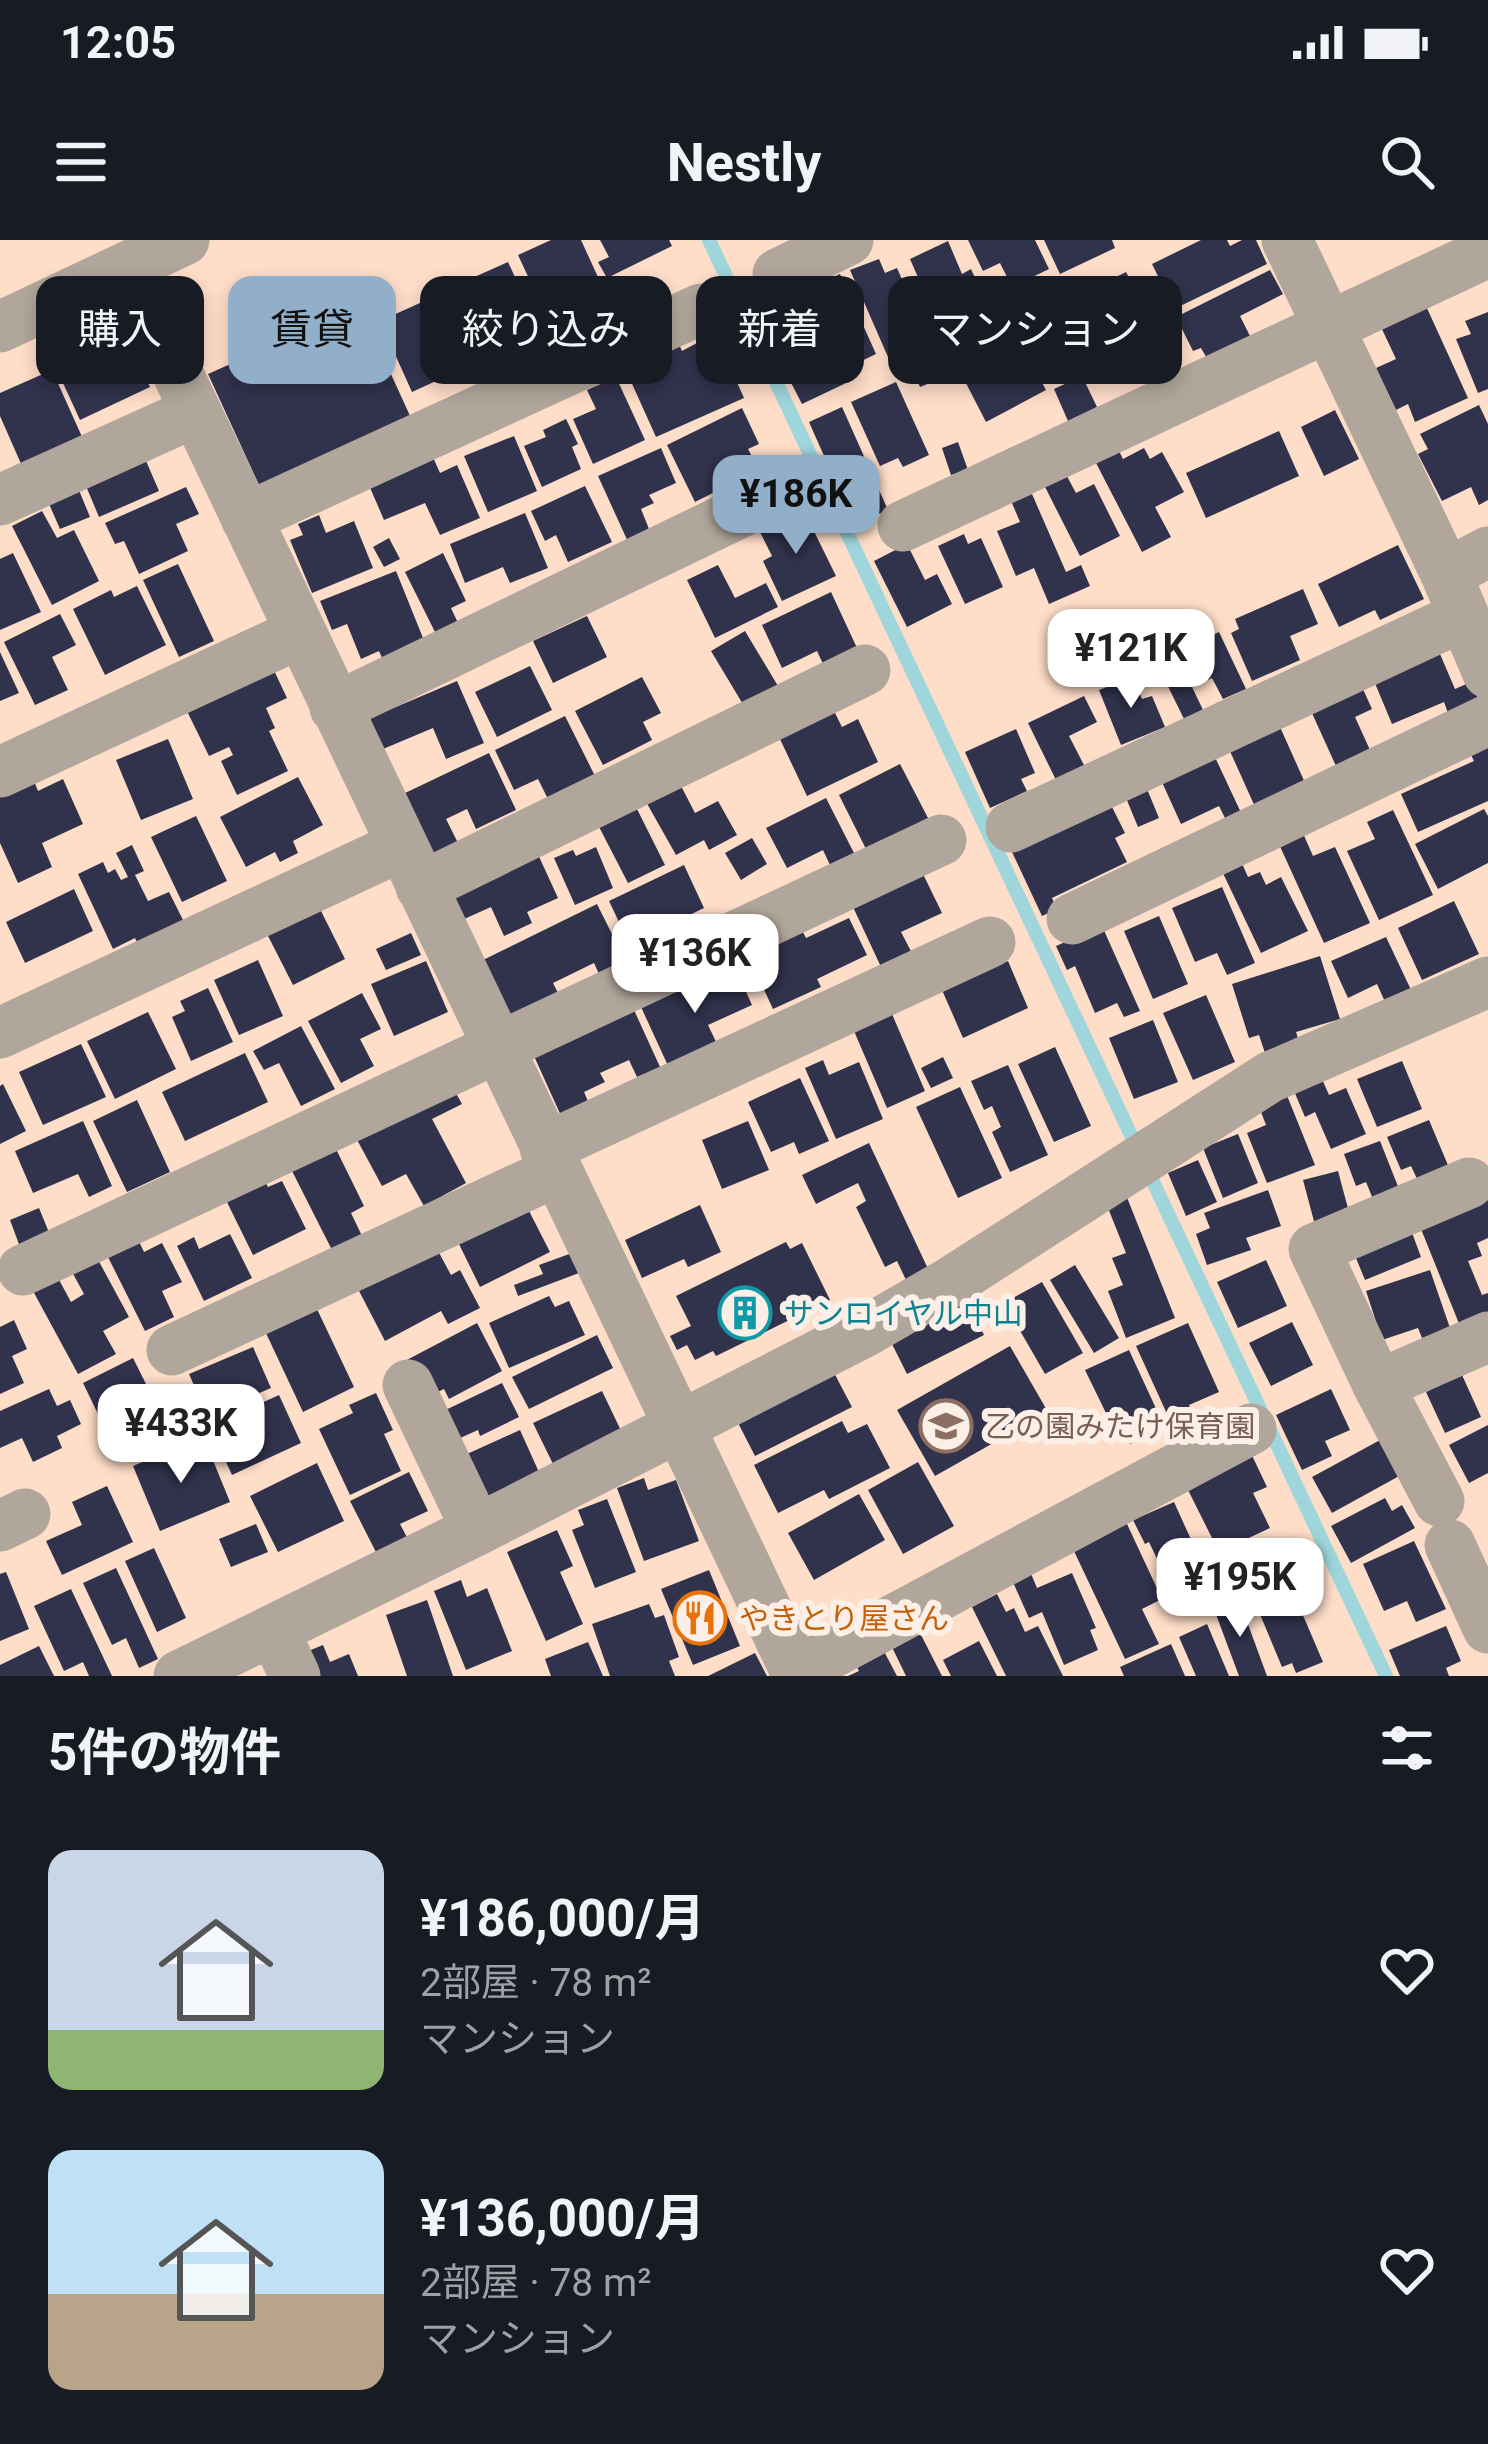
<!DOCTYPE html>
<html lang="ja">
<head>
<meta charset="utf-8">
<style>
  body { margin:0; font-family:Roboto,"Noto Sans JP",sans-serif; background:#20242c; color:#f1f3f6; height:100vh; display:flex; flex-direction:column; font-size:45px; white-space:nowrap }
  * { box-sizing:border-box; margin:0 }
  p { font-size:39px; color:#9ea1a6 }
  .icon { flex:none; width:66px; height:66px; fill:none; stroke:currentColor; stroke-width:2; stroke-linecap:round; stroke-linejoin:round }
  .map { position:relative; height:1436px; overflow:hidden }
  .details { display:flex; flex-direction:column; background:#171b24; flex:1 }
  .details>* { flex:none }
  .guide { position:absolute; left:36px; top:36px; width:1416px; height:108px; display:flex; gap:24px }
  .price { position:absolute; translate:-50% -102px; padding:0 27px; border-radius:24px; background:#fff; color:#222; font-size:39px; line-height:78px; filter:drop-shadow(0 3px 6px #0008) }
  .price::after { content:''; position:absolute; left:50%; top:72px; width:36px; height:27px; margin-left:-18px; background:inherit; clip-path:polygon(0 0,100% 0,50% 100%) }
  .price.active { background:#92afc9; color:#111 }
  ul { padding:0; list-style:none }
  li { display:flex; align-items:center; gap:36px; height:300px; padding:0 48px }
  li span { display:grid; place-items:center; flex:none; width:336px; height:240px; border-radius:24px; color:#555 }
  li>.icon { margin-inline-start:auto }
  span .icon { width:144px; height:144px; fill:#fffc; stroke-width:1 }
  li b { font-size:51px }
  h2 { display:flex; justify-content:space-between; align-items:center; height:144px; padding:0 48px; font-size:51px }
  .tag { padding:0 42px; border-radius:24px; background:#171b24; box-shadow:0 6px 18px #0003; font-size:42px; line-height:108px }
  .tag.active { background:#92afc9; color:#111 }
  .status { display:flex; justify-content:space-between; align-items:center; height:84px; padding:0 60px; background:#171b24; direction:ltr }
  .status svg { height:33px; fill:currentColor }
  header { display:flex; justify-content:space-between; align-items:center; height:156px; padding:0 48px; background:#171b24; font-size:54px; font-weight:700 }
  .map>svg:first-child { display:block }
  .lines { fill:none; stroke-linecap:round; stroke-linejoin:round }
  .stream { stroke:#9ed6db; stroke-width:14 }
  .building { fill:#31324c }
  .street { stroke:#b1a69b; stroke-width:51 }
  .labels { text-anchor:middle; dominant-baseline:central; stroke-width:12; stroke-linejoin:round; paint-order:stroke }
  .culture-label { font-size:30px; fill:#0d838f; stroke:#fcefe7; text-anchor:start }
  .education-label { font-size:30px; fill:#785e54; stroke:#fcefe7; text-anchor:start }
  .food-label { font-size:30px; fill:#c56008; stroke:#fcefe7; text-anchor:start }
</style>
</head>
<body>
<div class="status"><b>12:05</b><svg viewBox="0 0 49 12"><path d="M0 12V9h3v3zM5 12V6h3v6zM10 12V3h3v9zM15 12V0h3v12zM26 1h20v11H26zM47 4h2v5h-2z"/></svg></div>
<header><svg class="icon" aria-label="menu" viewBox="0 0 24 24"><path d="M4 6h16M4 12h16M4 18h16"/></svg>Nestly<svg class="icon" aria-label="search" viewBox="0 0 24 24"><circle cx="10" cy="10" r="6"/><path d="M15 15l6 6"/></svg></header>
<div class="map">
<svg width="1488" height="1436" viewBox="0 0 1488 1436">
  <rect width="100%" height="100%" fill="#feddc9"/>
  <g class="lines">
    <path class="stream" d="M709,0L1386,1436"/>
  </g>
  <path class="building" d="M551,0H581L603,48L546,75L518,15Z
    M600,0H669L672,6L607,38L598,22L609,17Z
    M968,0H1035L1049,29L1012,47L1000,23L983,31Z
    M1044,0H1112L1115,8L1060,34Z
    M1201,0H1227L1230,6L1242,0H1256L1267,24L1174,69L1152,24Z
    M948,1L962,34L971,29L993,78L945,99L910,19Z
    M879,19L885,33L897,28L911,60L917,58L950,135L920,147L904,111L888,117L850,30Z
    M508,22L534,78L493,98L484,78L460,88L443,51Z
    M1270,30L1283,54L1240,76L1251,98L1208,120L1201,108L1193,111L1176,77Z
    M1126,32L1162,102L1135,116L1130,107L1113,115L1082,54Z
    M840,34L876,114L845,129L818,69L830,63L821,42Z
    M1071,57L1095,106L1050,128L1026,79Z
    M431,58L450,100L434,108L447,136L412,152L380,81Z
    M360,66L411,178L259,245L208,134Z
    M1426,66L1468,158L1415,182L1408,164L1396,170L1376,128L1396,119L1381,87Z
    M99,68L115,101L126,96L150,147L80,180L57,130L77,120L61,86Z
    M577,70L589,99L575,105L563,76Z
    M1488,72V149L1478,153L1456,99L1471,94L1465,81Z
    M811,79L844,144L802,164L769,100Z
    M537,88L550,117L528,127L515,99Z
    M1013,88L1046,150L986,182L954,120Z
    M678,102L682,111L697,103L709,128L727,120L744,158L656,197L624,126Z
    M493,108L506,137L486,146L473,117Z
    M52,130L83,199L22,226L0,176V153Z
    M1082,136L1097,167L1068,181L1054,149Z
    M616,137L645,200L593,224L573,179L596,169L587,150Z
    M896,142L929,215L903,227L898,218L880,226L851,162Z
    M1479,165L1488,184V260L1479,265L1471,247L1442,261L1418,214L1428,209L1420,194Z
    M842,167L888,270L872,277L854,237L837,245L809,182Z
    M742,168L759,204L748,209L759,230L695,262L667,205Z
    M1335,170L1359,219L1324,236L1301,187Z
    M566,179L578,204L572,207L581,229L542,247L524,206L546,197L543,190Z
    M1279,191L1299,236L1206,278L1186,233Z
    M514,196L537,251L488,272L464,216Z
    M958,202L968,230L951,235L942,208Z
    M661,208L676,243L649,255L654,263L641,269L651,294L629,304L598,236Z
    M1144,208L1150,219L1162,212L1184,252L1155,267L1171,297L1142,312L1095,221L1118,209L1123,219Z
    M143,214L159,251L99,277L83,239Z
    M432,215L440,233L457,225L480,278L440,295L425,263L384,280L368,243Z
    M1063,229L1076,253L1094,244L1120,296L1080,316L1041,239Z
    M76,243L90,277L60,289L46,257Z
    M585,246L612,302L568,322L556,295L545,301L531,271Z
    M186,247L199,274L176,284L188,311L139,334L124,301L115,304L105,283Z
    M1032,254L1066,332L1081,325L1090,346L1049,364L1034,328L1016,336L997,291L1020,282L1012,263Z
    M42,271L57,298L74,290L99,341L52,365L12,286Z
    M804,271L836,336L782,361L763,321L772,316L760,292Z
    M525,273L548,328L510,343L503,327L465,343L450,304Z
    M319,275L326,293L354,281L373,328L312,353L290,300L303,295L298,284Z
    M964,294L968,304L981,298L1003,347L965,364L938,306Z
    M389,298L400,319L384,327L373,307Z
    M907,304L925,340L937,334L952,364L907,387L874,321Z
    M1398,305L1424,359L1380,380L1375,370L1339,387L1318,344Z
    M13,313L41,372L0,390V319Z
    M443,313L466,361L451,368L458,383L436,394L405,332Z
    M178,324L214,401L179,417L143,340Z
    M718,325L735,358L766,343L778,367L715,398L687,340Z
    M396,331L425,403L383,420L379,411L361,419L347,384L332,390L320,361Z
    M137,346L166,405L105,435L73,369L111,350L114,357Z
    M1303,349L1318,384L1290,396L1300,420L1252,441L1231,393L1239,389L1235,379Z
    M831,352L857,408L823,424L817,411L782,428L762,385Z
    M60,374L76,405L52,417L68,450L35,465L4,402Z
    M587,376L607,417L553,443L533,401Z
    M745,391L778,446L744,466L711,411Z
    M1219,392L1246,449L1223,459L1212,438L1192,447L1204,472L1185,481L1156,422Z
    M0,412L19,453L0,461Z
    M1440,414L1455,449L1471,442L1479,460L1448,473L1444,462L1392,484L1374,441Z
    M270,422L287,458L266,468L275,488L269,491L288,531L237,555L221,521L233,515L229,507L209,516L183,463Z
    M530,426L552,470L497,497L475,452Z
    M642,437L661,473L643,482L652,500L603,525L575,471Z
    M1133,437L1142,459L1152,456L1165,487L1121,505L1099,450Z
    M457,441L484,503L446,519L433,488L383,509L370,478Z
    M1362,447L1372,469L1355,477L1370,510L1336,526L1311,471Z
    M1084,456L1097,482L1069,496L1085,527L1057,542L1028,483Z
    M834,471L842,487L858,479L878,522L807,556L779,497Z
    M565,476L595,536L548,559L538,539L514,550L495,510Z
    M1280,487L1306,545L1256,569L1229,509Z
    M1016,489L1035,533L1021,539L1027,551L990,568L965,512Z
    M168,499L193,559L141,580L116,520Z
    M1488,503V561L1418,592L1401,554L1474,521L1469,511Z
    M489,513L516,570L476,589L467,569L446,579L460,607L435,619L403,554Z
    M1214,515L1243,577L1228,584L1219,566L1181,584L1161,540Z
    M900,524L928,578L866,609L839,555Z
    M32,536L38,551L63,539L83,584L42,603L52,627L18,643L0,603V550Z
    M298,537L323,585L293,601L298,613L280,622L275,612L246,627L220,577Z
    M679,542L695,573L718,561L737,595L709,610L704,600L676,615L645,560Z
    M1147,549L1159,578L1138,587L1126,558Z
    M826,558L854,613L830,625L823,610L787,628L766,588Z
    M635,565L665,625L628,643L597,583Z
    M1111,565L1125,593L1115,598L1127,622L1052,658L1057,669L1042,676L1012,612Z
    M1484,569L1488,576V623L1438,649L1415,604Z
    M1393,570L1433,655L1379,680L1347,611L1375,599L1367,582Z
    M196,576L227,641L182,662L151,597Z
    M1302,591L1313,616L1335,607L1370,683L1324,703L1278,602Z
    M752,598L767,624L741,640L725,613Z
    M132,605L144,631L135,635L148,661L169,652L185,684L139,706L135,698L113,709L78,634L103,622L108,633L115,629L121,640L128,637L116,613Z
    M596,607L613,648L575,665L554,618L573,610L576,616Z
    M536,610L558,658L527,672L532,683L504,696L491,667L462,680L448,651Z
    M1240,619L1248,637L1260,632L1266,645L1281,637L1308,691L1261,713L1221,629Z
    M684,625L704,668L671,684L680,703L638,722L609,661Z
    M923,634L942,673L901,692L913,715L882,729L853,667Z
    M1222,647L1255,723L1227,735L1217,713L1195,722L1172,668Z
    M74,649L93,691L25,723L6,682Z
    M1454,661L1479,714L1422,740L1398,688Z
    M597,664L631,732L604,745L594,723L553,743L562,761L515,784L483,720Z
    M319,667L345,719L293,745L267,694Z
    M1159,676L1188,744L1153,759L1124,691Z
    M849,678L867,715L817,739L821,747L773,769L747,713L801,688L806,698Z
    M1102,686L1140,771L1124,777L1117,763L1095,773L1075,726L1067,730L1056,706Z
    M411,693L421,715L386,730L376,709Z
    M1386,697L1412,752L1386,764L1377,744L1348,758L1331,721Z
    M1320,716L1340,779L1296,792L1300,805L1266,816L1259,795L1249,798L1232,744Z
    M258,720L283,776L239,795L214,740Z
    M426,721L448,772L394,796L371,744Z
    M1008,721L1028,768L963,798L942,750Z
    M734,725L752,765L708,785L719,808L670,830L641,767Z
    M208,748L233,802L191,821L172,777L185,771L180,761Z
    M362,753L381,789L360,799L374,826L341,843L308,781Z
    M1206,755L1235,822L1193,840L1163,773Z
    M634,770L660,827L637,837L629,820L600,833L605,842L584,852L590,866L562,878L534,816Z
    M148,772L176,829L115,859L87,801Z
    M892,774L925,851L887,868L854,791Z
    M1153,780L1178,842L1134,859L1109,798Z
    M301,786L335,849L301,866L279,823L264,830L253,811Z
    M81,804L106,857L43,885L19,832Z
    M1055,807L1091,886L1054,902L1018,824Z
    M245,813L268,862L185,901L162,852Z
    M943,817L953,838L931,848L921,828Z
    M823,820L829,835L859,822L883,879L836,899L805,828Z
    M1402,821L1422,869L1377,887L1357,839Z
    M1008,825L1048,915L1010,932L992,892L1001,887L992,866L984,870L971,841Z
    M800,838L829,901L799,914L794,902L771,912L748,862Z
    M1322,839L1329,855L1346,848L1366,894L1331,909L1315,872L1305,877L1294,851Z
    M3,844L26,891L0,904V846Z
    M452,846L462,864L432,879L466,943L424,966L406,934L382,946L355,896Z
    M960,847L1002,938L958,958L916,867Z
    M1286,853L1315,925L1267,943L1247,893L1266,885L1258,864Z
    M137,860L170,932L127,952L93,881Z
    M1429,880L1450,930L1419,943L1411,926L1401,930L1387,897Z
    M83,881L112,946L89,957L78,934L33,953L15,911Z
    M748,881L769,930L722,949L702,900Z
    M1238,894L1258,943L1223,958L1203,908Z
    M1380,901L1401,954L1375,964L1366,942L1356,946L1344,914Z
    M869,903L929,1031L907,1042L897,1021L885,1027L856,967L866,961L858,943L816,964L802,935Z
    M335,907L364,966L351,973L362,996L332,1010L291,929Z
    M1198,920L1217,962L1186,976L1168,933Z
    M1338,931L1350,976L1315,985L1303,940Z
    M263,937L268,947L282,941L306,989L253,1015L224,956Z
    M1124,950L1175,1078L1126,1098L1108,1051L1123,1045L1112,1018L1126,1013L1104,958Z
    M1268,950L1281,986L1246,998L1251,1010L1207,1025L1196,994L1210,988L1204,973Z
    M1488,950V998L1477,1003L1482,1016L1468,1021L1482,1055L1488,1053V1075L1460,1086L1417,979Z
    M700,965L721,1012L688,1027L684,1019L642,1038L625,1000Z
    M527,967L550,1012L480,1047L458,1002Z
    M39,968L50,995L20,1007L10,980Z
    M1408,982L1421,1017L1365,1040L1351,1006Z
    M230,994L252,1038L204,1061L177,1006L194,997L199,1009Z
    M136,995L144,1012L162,1003L182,1042L162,1051L174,1077L145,1091L105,1011Z
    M786,1002L790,1009L802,1003L830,1060L716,1116L713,1111L695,1120L687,1105L677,1110L670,1096L691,1086L676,1056Z
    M437,1009L451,1035L460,1030L480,1068L448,1084L441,1071L385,1101L358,1049Z
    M572,1013L579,1033L518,1056L514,1045L543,1034L539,1025Z
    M96,1016L129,1077L103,1091L116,1114L78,1134L33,1051L58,1038L71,1062L84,1054L71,1030Z
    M1266,1020L1287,1066L1238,1088L1217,1042Z
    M1075,1025L1119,1098L1094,1113L1050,1040Z
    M1430,1030L1450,1088L1422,1098L1418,1088L1382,1100L1366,1051Z
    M1042,1042L1083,1113L1045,1134L1004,1063Z
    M549,1056L555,1067L569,1061L585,1095L509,1128L489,1083Z
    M967,1061L984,1095L907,1134L890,1100Z
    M316,1067L354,1147L303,1172L265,1091Z
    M14,1080L27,1109L12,1116L24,1143L0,1154V1087Z
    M1292,1082L1313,1125L1271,1146L1249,1103Z
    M477,1083L502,1131L449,1159L444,1149L423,1159L403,1122Z
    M1188,1083L1219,1152L1189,1165L1194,1178L1173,1187L1136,1106Z
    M597,1095L613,1128L529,1169L512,1137Z
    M1010,1106L1048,1172L935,1236L897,1170Z
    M253,1107L271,1148L207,1175L189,1134Z
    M1129,1110L1165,1188L1130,1204L1115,1172L1107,1175L1085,1130Z
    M133,1118L172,1196L131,1216L123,1199L113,1205L83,1143Z
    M831,1127L852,1167L755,1216L734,1175Z
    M1462,1135L1481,1177L1445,1193L1426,1152Z
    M502,1143L519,1177L480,1196L478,1190L449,1203L435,1175Z
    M49,1149L57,1166L70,1160L81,1184L57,1196L62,1208L33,1222L22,1198L0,1208V1171Z
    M1331,1149L1350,1190L1325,1201L1332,1216L1302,1230L1276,1175Z
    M602,1151L625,1199L553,1224L533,1183Z
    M376,1153L393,1190L384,1194L401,1231L350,1255L319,1189L353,1173L349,1165Z
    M279,1155L301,1203L232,1235L217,1202L230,1196L223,1181Z
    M842,1181L848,1193L867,1184L890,1228L829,1259L824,1250L778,1273L754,1225Z
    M1488,1185V1233L1469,1243L1449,1205Z
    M520,1190L542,1239L489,1263L467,1214Z
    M1382,1199L1401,1235L1332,1273L1312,1237Z
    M1247,1205L1267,1247L1253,1253L1270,1288L1219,1312L1188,1250Z
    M180,1206L185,1218L208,1208L230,1262L160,1291L133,1226Z
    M918,1222L954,1286L903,1314L868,1250Z
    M317,1223L344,1281L278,1312L250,1256Z
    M409,1232L428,1271L400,1284L410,1303L379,1318L350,1261Z
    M644,1238L648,1250L676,1240L699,1301L644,1321L617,1248Z
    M107,1246L133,1302L62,1335L46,1301L82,1285L72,1262Z
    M859,1254L885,1300L814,1340L788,1293Z
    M1385,1258L1392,1271L1402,1265L1415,1288L1351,1323L1331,1286Z
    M607,1259L636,1332L595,1348L572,1290L584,1285L578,1270Z
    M1174,1262L1213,1348L1178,1363L1149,1302L1145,1304L1133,1280Z
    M256,1284L268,1312L231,1327L219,1299Z
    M1127,1284L1162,1359L1142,1369L1159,1404L1125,1419L1073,1309Z
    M557,1290L573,1326L560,1332L583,1384L546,1401L507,1312Z
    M1414,1301L1446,1369L1416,1382L1407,1361L1384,1371L1363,1324Z
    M154,1308L186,1378L157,1392L125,1321Z
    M1027,1324L1037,1348L1072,1333L1096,1388L1090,1390L1098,1410L1064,1425L1042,1372L1029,1378L1008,1331Z
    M116,1328L158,1419L139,1428L126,1398L112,1405L83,1343Z
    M709,1330L740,1406L693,1425L661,1349Z
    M6,1332L29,1389L0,1401V1334Z
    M461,1340L467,1357L487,1348L512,1411L466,1430L434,1351Z
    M1290,1345L1323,1422L1296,1433L1292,1423L1282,1427L1254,1360Z
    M71,1349L112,1436H89L83,1422L64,1431L34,1366Z
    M997,1354L1006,1372L1014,1368L1025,1392L1038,1386L1063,1436H1006L972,1367Z
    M427,1360L453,1436H407L386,1375Z
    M1239,1360L1267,1436H1239L1214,1369Z
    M649,1364L655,1378L664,1375L679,1417L669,1421L675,1436H610L592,1384Z
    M1207,1384L1229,1436H1196L1179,1397Z
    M1446,1386L1461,1421L1446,1428L1449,1436H1400L1389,1410Z
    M917,1387L942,1436H906L889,1401Z
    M878,1400L897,1436H848L859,1431L850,1414Z
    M979,1401L997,1436H951L943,1420Z
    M588,1402L603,1436H551L545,1419Z
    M1171,1404L1185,1436H1124L1120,1427Z
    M323,1405L330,1422L349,1414L358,1436H305L296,1416Z
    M39,1406L54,1436H0V1425Z
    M755,1413L767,1436H708Z"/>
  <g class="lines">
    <path class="street" d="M1287,0L1446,334L1488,433
      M127,27L798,1436
      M778,34L848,0
      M0,87L184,0
      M0,260L195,172
      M246,278L701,69
      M903,286L1488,12
      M1446,334L1488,312
      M335,468L768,259
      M0,532L300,393
      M1011,587L1463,376
      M421,647L865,430
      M1072,679L1488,480
      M0,793L401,606
      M545,908L990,702
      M1469,943L1314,1009L1378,1145L1488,1097
      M23,1030L941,600
      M172,1110L555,932
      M408,1145L477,1290
      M1378,1145L1439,1261
      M0,1286L25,1274
      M1450,1305L1488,1388
      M274,1391L295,1436
      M796,1432L1251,1189
      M179,1436L477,1290L866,1091L951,1042L1270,837L1488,742"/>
  </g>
  <defs>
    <g id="building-ring" transform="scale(2.7)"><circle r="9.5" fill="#fcefe7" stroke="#0f9aa8" stroke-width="1.5"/><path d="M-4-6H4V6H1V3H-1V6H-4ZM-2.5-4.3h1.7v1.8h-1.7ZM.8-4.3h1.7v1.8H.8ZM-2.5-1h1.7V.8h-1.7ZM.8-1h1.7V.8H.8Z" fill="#0f9aa8"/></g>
    <g id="school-ring" transform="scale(2.7)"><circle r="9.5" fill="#fcefe7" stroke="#8d6e63" stroke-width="1.5"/><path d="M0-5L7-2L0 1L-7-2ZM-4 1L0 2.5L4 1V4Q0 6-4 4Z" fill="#8d6e63"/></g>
    <g id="restaurant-ring" transform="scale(2.7)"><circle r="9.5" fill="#fcefe7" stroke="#e8710a" stroke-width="1.5"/><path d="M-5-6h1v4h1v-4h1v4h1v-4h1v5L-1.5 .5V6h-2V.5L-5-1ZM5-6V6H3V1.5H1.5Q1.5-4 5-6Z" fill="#e8710a"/></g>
  </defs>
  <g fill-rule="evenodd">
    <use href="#building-ring" x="745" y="1073"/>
    <use href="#school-ring" x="946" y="1186"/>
    <use href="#restaurant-ring" x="700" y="1378"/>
  </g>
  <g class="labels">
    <g class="culture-label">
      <text x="784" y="1073">サンロイヤル中山</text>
    </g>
    <g class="education-label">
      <text x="985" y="1186">乙の園みたけ保育園</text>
    </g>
    <g class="food-label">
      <text x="739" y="1378">やきとり屋さん</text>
    </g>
  </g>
</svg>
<b class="price active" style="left:796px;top:317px">¥186K</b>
<b class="price" style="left:1131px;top:471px">¥121K</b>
<b class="price" style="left:695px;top:776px">¥136K</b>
<b class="price" style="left:181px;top:1246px">¥433K</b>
<b class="price" style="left:1240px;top:1400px">¥195K</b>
<div class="guide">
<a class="tag">購入</a>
<a class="tag active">賃貸</a>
<a class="tag">絞り込み</a>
<a class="tag">新着</a>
<a class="tag">マンション</a>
</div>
</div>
<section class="details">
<h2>5件の物件<svg class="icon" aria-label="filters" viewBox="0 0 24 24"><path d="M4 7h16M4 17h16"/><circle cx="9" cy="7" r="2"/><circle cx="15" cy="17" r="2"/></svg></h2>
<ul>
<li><span style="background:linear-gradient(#c9d6e8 75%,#8fb573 0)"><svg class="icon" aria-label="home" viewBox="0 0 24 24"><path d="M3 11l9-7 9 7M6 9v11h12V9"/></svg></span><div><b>¥186,000/月</b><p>2部屋 · 78 m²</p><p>マンション</p></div><svg class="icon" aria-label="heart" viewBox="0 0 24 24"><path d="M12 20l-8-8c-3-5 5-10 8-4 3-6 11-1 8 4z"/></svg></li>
<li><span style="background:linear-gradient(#bfe0f5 60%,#b9a48a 0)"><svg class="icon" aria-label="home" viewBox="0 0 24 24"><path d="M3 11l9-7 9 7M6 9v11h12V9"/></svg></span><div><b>¥136,000/月</b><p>2部屋 · 78 m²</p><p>マンション</p></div><svg class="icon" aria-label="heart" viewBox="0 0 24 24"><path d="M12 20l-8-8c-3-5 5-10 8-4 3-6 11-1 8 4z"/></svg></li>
</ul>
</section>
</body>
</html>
